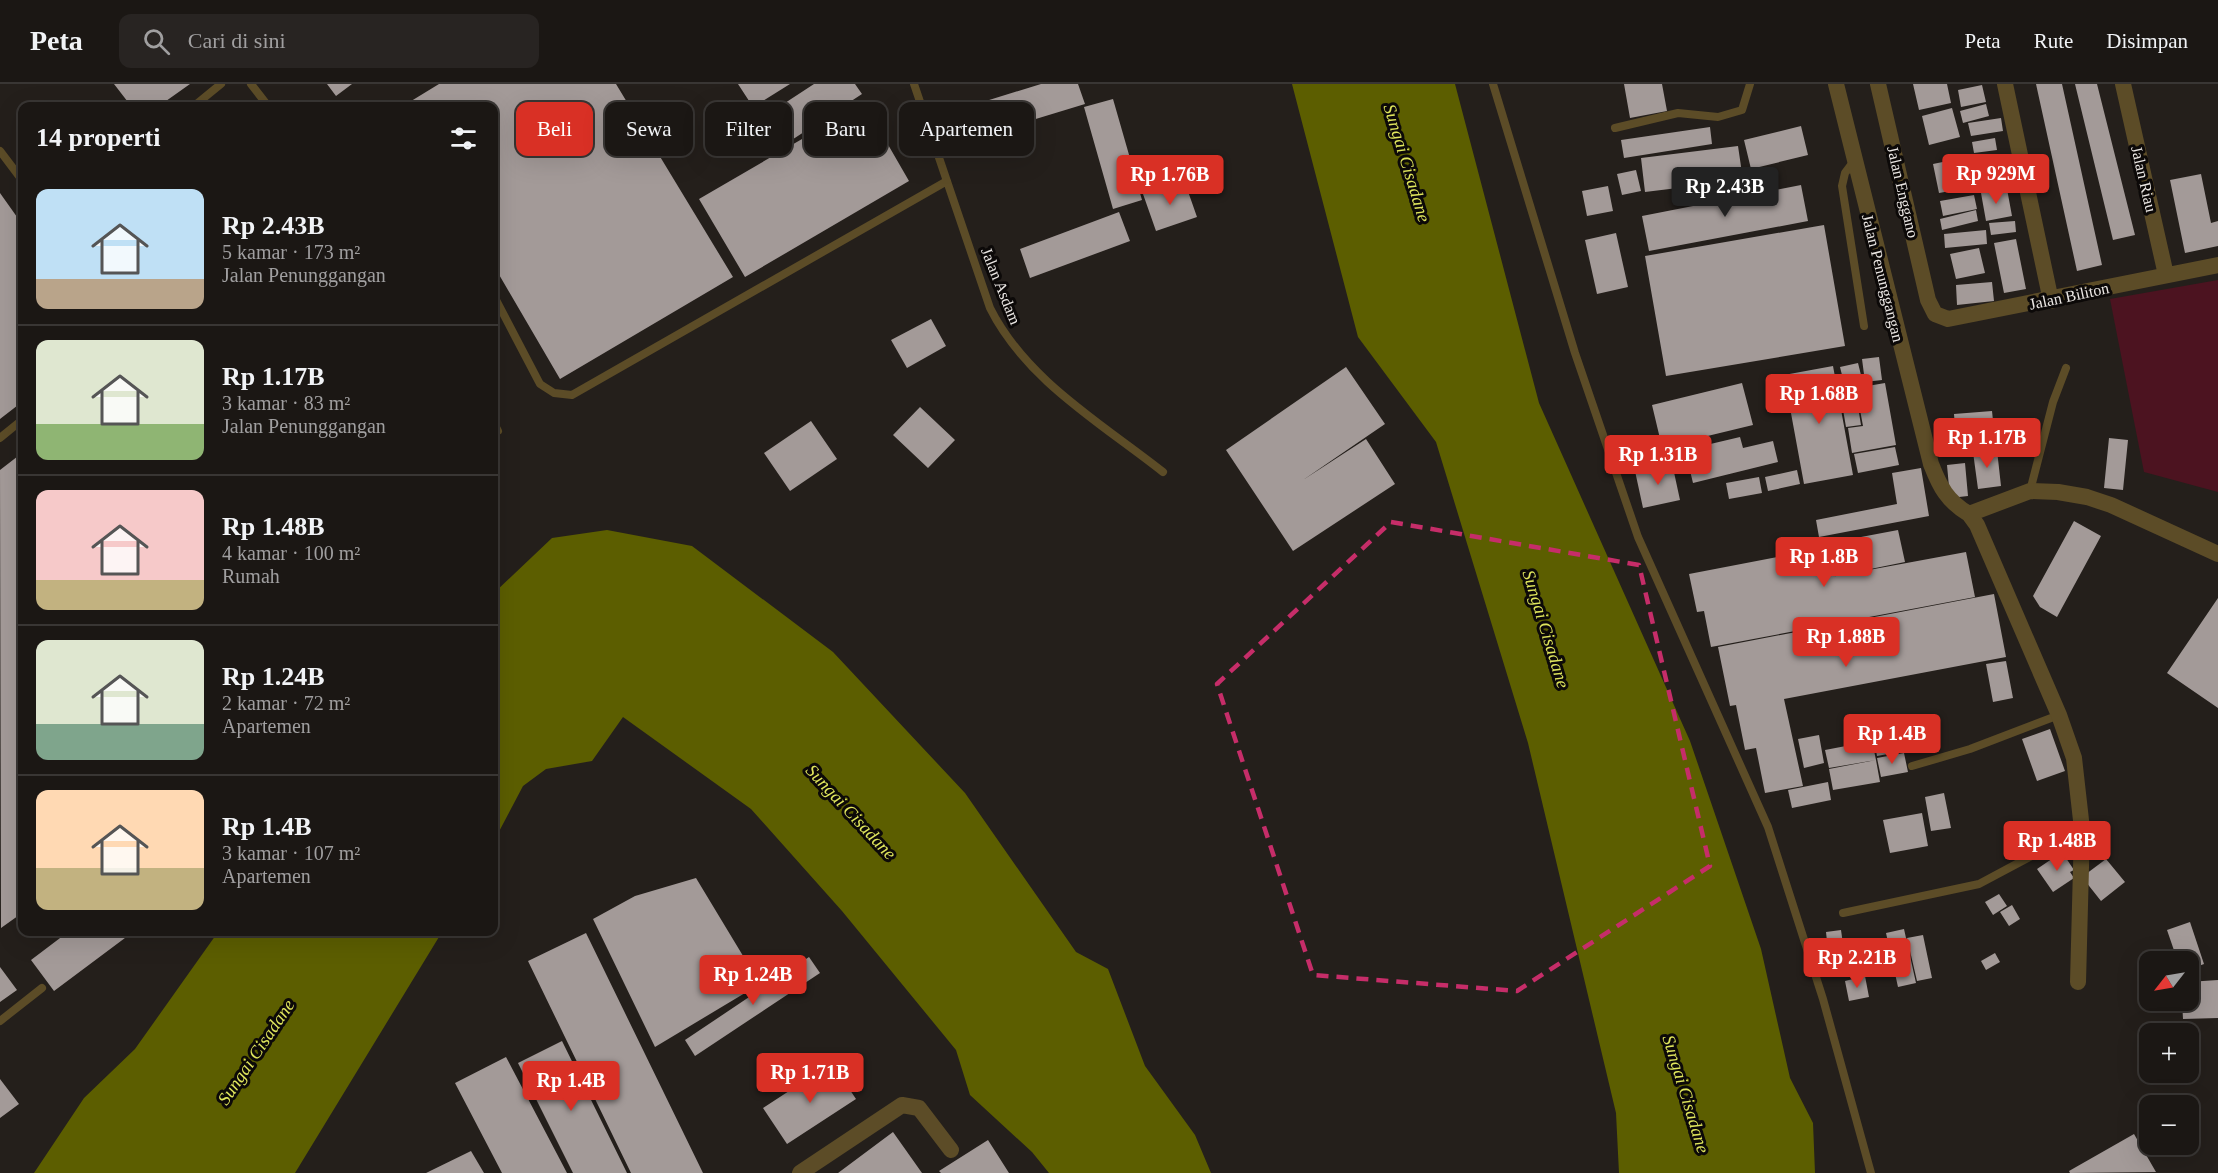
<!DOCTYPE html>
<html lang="id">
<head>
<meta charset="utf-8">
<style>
  body { margin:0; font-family:"Times New Roman",serif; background:#282422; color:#f1f3f6; height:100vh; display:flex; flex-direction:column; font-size:22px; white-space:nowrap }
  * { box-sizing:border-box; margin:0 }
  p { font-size:20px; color:#a09fa0 }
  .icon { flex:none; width:33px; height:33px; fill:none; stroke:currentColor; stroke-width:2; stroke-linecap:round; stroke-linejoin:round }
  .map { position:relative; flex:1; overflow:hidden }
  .details { position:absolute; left:18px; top:18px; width:480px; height:834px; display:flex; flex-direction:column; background:#1b1714; border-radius:12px; box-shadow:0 6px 24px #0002,0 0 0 2px #393634 }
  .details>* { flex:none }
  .hud { position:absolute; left:516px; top:18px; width:570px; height:54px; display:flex; gap:12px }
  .needle { width:39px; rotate:239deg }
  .controls { position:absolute; left:2139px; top:867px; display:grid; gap:12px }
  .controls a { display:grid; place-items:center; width:60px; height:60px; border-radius:12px; background:#1b1714; box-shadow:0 6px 24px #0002,0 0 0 2px #393634; font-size:30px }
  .price { position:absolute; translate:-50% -51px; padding:0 14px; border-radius:6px; background:#d93025; color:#fff; font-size:20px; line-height:39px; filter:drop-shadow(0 2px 3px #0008) }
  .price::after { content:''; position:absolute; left:50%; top:36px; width:18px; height:14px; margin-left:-9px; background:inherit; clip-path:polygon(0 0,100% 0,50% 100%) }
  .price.selected { background:#222; color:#fff }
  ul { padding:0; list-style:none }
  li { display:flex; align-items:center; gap:18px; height:150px; padding:0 18px }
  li+li { border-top:2px solid #393634 }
  li span { display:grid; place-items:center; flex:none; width:168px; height:120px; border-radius:12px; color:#555 }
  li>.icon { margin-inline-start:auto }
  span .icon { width:72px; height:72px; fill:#fffc; stroke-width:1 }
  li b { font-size:26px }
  h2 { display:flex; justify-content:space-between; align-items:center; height:72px; padding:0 18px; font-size:26px }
  .tag { padding:0 21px; border-radius:12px; background:#1b1714; box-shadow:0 6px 24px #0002,0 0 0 2px #393634; font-size:21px; line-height:54px }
  .tag.selected { background:#d93025; color:#fff }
  header { display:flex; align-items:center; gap:36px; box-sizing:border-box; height:84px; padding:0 30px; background:#1b1714; border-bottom:2px solid #393634 }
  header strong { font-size:28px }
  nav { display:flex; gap:33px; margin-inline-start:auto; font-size:21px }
  .search { width:420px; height:54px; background:#282422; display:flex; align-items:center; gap:15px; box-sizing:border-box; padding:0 21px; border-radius:12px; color:#a09fa0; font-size:22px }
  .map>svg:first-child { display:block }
  .green { fill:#4c1320 }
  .water { fill:#5c5e00 }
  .building { fill:#a39a98 }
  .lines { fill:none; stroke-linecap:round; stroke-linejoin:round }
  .lane { stroke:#5c4c27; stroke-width:8 }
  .street { stroke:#5c4c27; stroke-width:16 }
  .marked { fill:none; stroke:#c62d69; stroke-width:4.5; stroke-dasharray:12 8; stroke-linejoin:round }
  .labels { text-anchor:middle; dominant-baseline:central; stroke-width:6; stroke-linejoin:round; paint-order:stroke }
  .street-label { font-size:16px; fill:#eae6e3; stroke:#0c0908 }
  .water-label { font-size:18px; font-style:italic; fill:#e0e65d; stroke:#0c0908 }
</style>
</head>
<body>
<header>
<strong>Peta</strong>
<div class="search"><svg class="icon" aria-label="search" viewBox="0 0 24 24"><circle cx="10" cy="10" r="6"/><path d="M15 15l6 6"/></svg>Cari di sini</div>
<nav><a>Peta</a><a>Rute</a><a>Disimpan</a></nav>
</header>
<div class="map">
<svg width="2218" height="1089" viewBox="0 0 2218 1089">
  <rect width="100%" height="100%" fill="#241f1b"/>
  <path class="green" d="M2218,196V408L2144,388L2110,215Z"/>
  <path class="water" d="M1292,0H1455L1539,319L1690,657L1761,865L1790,994L1813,1039L1815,1089H1619L1616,1029L1528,659L1436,358L1358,253Z
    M607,446L692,462L833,568L965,709L1076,868L1108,885L1145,982L1195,1051L1211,1089H1049L1032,1068L970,1011L956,966L842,827L751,725L623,633L592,677L546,685L523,702L494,757V509L552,454Z
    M218,848H442L295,1089H34L84,1014L135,965Z"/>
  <path class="building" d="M114,0H190L159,22H131Z
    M327,0H352L336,12Z
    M439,0H616L733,193L560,295L494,182V22H403Z
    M738,0H790L753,23Z
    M814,0H855L862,10L778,65L759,36Z
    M1041,0H1078L1085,20L983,51L973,21Z
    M1624,0H1662L1667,27L1630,34Z
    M1913,0H1947L1951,19L1919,26Z
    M2036,0H2062L2102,181L2077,187Z
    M2075,0H2097L2135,151L2113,156Z
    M1982,1L1986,18L1961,23L1958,6Z
    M1113,15L1142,116L1113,125L1084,23Z
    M864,19L909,97L745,193L699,115Z
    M1986,20L1989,32L1963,39L1960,27Z
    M1952,24L1960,53L1929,61L1922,32Z
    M2001,34L2003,47L1971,52L1968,39Z
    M1801,42L1808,71L1751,85L1744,56Z
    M1710,43L1712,60L1624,74L1621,56Z
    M1995,54L1997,66L1974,69L1972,58Z
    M1738,62L1743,96L1645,108L1641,74Z
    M1999,71L2000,82L1992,83L1990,72Z
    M1967,73L1973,103L1939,109L1933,80Z
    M1987,73V84H1975V74Z
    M1636,86L1641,107L1622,111L1617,90Z
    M2003,89L2004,101L1979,104L1978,92Z
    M2201,90L2211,139L2218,137V162L2185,169L2170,96Z
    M1184,96L1197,133L1156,147L1143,110Z
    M1801,101L1808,137L1649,167L1642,132Z
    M1608,102L1613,127L1587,132L1582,107Z
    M2007,105L2012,132L1986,137L1981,109Z
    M0,109L22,140V318L0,335Z
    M1974,111L1977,125L1943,132L1940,117Z
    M1976,126L1978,137L1942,146L1940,135Z
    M1119,128L1130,157L1030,194L1020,165Z
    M2015,137L2016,148L1991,151L1989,139Z
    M1824,141L1845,262L1666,292L1645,172Z
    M1986,146L1987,160L1945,164L1944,150Z
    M1616,149L1628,203L1597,210L1585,156Z
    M2016,155L2026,205L2004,209L1994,159Z
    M1979,164L1985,189L1956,195L1950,170Z
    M1992,198L1994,217L1957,221L1956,201Z
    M931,235L946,262L907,284L891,256Z
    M1879,273L1882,296L1865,298L1862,275Z
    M1858,279L1861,291L1843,295L1840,283Z
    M1833,282L1853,391L1804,400L1784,291Z
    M1346,283L1385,340L1303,396L1366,355L1395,400L1293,467L1226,366Z
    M1742,299L1753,341L1662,363L1652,321Z
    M1854,299L1861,341L1846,343L1839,302Z
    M1885,299L1896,361L1852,369L1848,344L1863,342L1856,304Z
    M920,323L955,356L928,384L893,351Z
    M1992,327L1996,365L1957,369L1954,330Z
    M811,337L837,375L790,407L764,369Z
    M1740,353L1743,364L1773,357L1778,378L1693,399L1685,366Z
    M2109,354L2128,356L2123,406L2104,404Z
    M1895,363L1899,381L1858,389L1854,370Z
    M1997,366L2001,402L1978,405L1973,368Z
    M22,369V829L1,844L0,386Z
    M1672,379L1680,416L1643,424L1635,387Z
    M1965,379L1968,412L1950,414L1947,381Z
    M1921,384L1929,432L1819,453L1816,436L1897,420L1892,389Z
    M1797,386L1800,400L1768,407L1765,393Z
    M1759,393L1762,409L1729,415L1726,399Z
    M2074,437L2101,452L2057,533L2040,523L2033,512Z
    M1898,446L1905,478L1831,493L1966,468L1975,513L1711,563L1704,527L1697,528L1689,490L1825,464L1824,460Z
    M1994,510L2006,573L1784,615L1803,702L1765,709L1756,664L1745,666L1736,621L1730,622L1718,563Z
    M2218,514V624L2167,589Z
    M2006,577L2013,614L1993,618L1986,580Z
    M1898,639L1904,667L1877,672L1872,645Z
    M2050,645L2065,687L2037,697L2022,655Z
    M1819,651L1824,679L1804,684L1798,655Z
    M1872,657L1876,676L1829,684L1825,666Z
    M1904,669L1908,688L1881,693L1877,674Z
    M1876,676L1880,698L1833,706L1829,685Z
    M1828,698L1831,716L1792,724L1788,706Z
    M1944,709L1951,744L1931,747L1925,713Z
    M1922,729L1928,762L1890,769L1883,736Z
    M2062,768L2074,786L2070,788L2074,794L2053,808L2037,785Z
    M2106,775L2125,798L2101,817L2082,793Z
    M696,794L760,900L655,963L593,835L635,812Z
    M1999,810L2007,822L1993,831L1985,818Z
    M2012,821L2020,835L2009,842L2000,828Z
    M2190,838L2204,880L2188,886V878H2178L2167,846Z
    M1904,845L1916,899L1898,903L1886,849Z
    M1841,846L1845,874L1829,876L1826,848Z
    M68,848H133L54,907L31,876Z
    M586,849L703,1089H631L528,877Z
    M1923,851L1932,894L1917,897L1907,854Z
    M1995,869L2000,878L1986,886L1981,877Z
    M809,873L820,889L695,972L685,956Z
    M0,883L17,906L0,918Z
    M1865,892L1869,913L1849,917L1845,897Z
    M2218,896V934L2183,935L2182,916H2188V898Z
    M562,957L627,1089H573L518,979Z
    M506,973L567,1089H502L455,999Z
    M832,979L856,1015L787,1060L763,1024Z
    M0,995L19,1020L0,1034Z
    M893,1048L922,1089H838Z
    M2134,1050L2156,1088L2070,1089L2069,1087Z
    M988,1056L1009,1089H941L939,1087Z
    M471,1067L484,1089H426Z"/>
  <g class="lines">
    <path class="lane" d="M251,0L268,22
      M914,0L990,224C1026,296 1101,339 1163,388
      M1493,0L1575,269L1638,453L1768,743L1823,915L1871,1089
      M194,22L221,0
      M1615,44L1678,29L1718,33L1742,26L1750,0
      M0,67L22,96
      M1854,77L1845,89L1842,102L1864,242
      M494,212L540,300L554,309L572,311L947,97
      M494,339L498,347
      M0,354L22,336
      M2030,407L2053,318L2066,284
      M1912,682L1970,665L2059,631
      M1843,829L1979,800L2082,745
      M0,937L42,904"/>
    <path class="street" d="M1836,0L1931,380C1940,403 1947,417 1969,430L2030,407L2058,408L2087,413L2111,421L2218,470
      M1878,0L1928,216L1935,230L1948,235L2218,181
      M2005,0L2051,217
      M2123,0L2166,191
      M1969,430L1977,441L2059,631L2074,674L2082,745L2078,898
      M800,1089L902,1021L919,1024L951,1066"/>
  </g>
  <path class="marked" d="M1391,438L1639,481L1710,782L1517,907L1313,891L1217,600Z"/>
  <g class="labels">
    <g class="street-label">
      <text transform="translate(2144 95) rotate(77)">Jalan Riau</text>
      <text transform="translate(1903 108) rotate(77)">Jalan Enggano</text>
      <text transform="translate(1883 194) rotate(76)">Jalan Penunggangan</text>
      <text transform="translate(1001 202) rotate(68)">Jalan Asdam</text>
      <text transform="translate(2069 212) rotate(-12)">Jalan Biliton</text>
    </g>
    <g class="water-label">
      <text transform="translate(1407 79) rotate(73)">Sungai Cisadane</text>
      <text transform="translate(1546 545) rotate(73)">Sungai Cisadane</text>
      <text transform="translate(851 728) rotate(47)">Sungai Cisadane</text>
      <text transform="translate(256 968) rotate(-56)">Sungai Cisadane</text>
      <text transform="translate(1686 1010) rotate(73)">Sungai Cisadane</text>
    </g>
  </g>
</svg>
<div class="controls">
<a><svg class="needle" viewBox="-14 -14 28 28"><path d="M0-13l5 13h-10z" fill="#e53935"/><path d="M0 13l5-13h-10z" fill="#a09fa0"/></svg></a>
<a>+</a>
<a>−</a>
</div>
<b class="price" style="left:1996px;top:121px">Rp 929M</b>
<b class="price" style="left:1170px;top:122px">Rp 1.76B</b>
<b class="price selected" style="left:1725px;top:134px">Rp 2.43B</b>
<b class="price" style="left:1819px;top:341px">Rp 1.68B</b>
<b class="price" style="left:1987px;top:385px">Rp 1.17B</b>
<b class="price" style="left:1658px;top:402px">Rp 1.31B</b>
<b class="price" style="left:1824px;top:504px">Rp 1.8B</b>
<b class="price" style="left:1846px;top:584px">Rp 1.88B</b>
<b class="price" style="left:1892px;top:681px">Rp 1.4B</b>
<b class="price" style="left:2057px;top:788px">Rp 1.48B</b>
<b class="price" style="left:1857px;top:905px">Rp 2.21B</b>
<b class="price" style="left:753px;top:922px">Rp 1.24B</b>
<b class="price" style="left:810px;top:1020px">Rp 1.71B</b>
<b class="price" style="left:571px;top:1028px">Rp 1.4B</b>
<div class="hud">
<a class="tag selected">Beli</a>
<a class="tag">Sewa</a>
<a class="tag">Filter</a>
<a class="tag">Baru</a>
<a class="tag">Apartemen</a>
</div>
<section class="details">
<h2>14 properti<svg class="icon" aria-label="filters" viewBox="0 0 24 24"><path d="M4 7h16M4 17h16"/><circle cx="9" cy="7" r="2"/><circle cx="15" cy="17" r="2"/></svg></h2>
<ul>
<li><span style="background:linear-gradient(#bfe0f5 75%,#b9a48a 0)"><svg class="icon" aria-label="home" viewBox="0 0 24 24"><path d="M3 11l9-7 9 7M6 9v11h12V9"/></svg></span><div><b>Rp 2.43B</b><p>5 kamar · 173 m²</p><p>Jalan Penunggangan</p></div></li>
<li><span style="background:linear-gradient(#dfe7d0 70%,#8fb573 0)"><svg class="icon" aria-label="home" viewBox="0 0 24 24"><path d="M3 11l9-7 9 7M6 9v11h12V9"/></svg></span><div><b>Rp 1.17B</b><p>3 kamar · 83 m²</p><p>Jalan Penunggangan</p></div></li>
<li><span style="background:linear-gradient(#f6c9c9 75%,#c2b280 0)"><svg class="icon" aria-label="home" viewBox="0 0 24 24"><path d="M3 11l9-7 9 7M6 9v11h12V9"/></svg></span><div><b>Rp 1.48B</b><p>4 kamar · 100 m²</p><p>Rumah</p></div></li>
<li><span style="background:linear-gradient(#dfe7d0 70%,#7fa58c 0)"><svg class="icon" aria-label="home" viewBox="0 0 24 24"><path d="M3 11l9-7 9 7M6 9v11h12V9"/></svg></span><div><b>Rp 1.24B</b><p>2 kamar · 72 m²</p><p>Apartemen</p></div></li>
<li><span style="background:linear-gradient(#ffd9b3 65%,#c2b280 0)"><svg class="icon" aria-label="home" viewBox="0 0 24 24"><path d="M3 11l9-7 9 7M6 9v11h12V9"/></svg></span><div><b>Rp 1.4B</b><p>3 kamar · 107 m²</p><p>Apartemen</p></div></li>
</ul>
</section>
</div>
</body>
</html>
